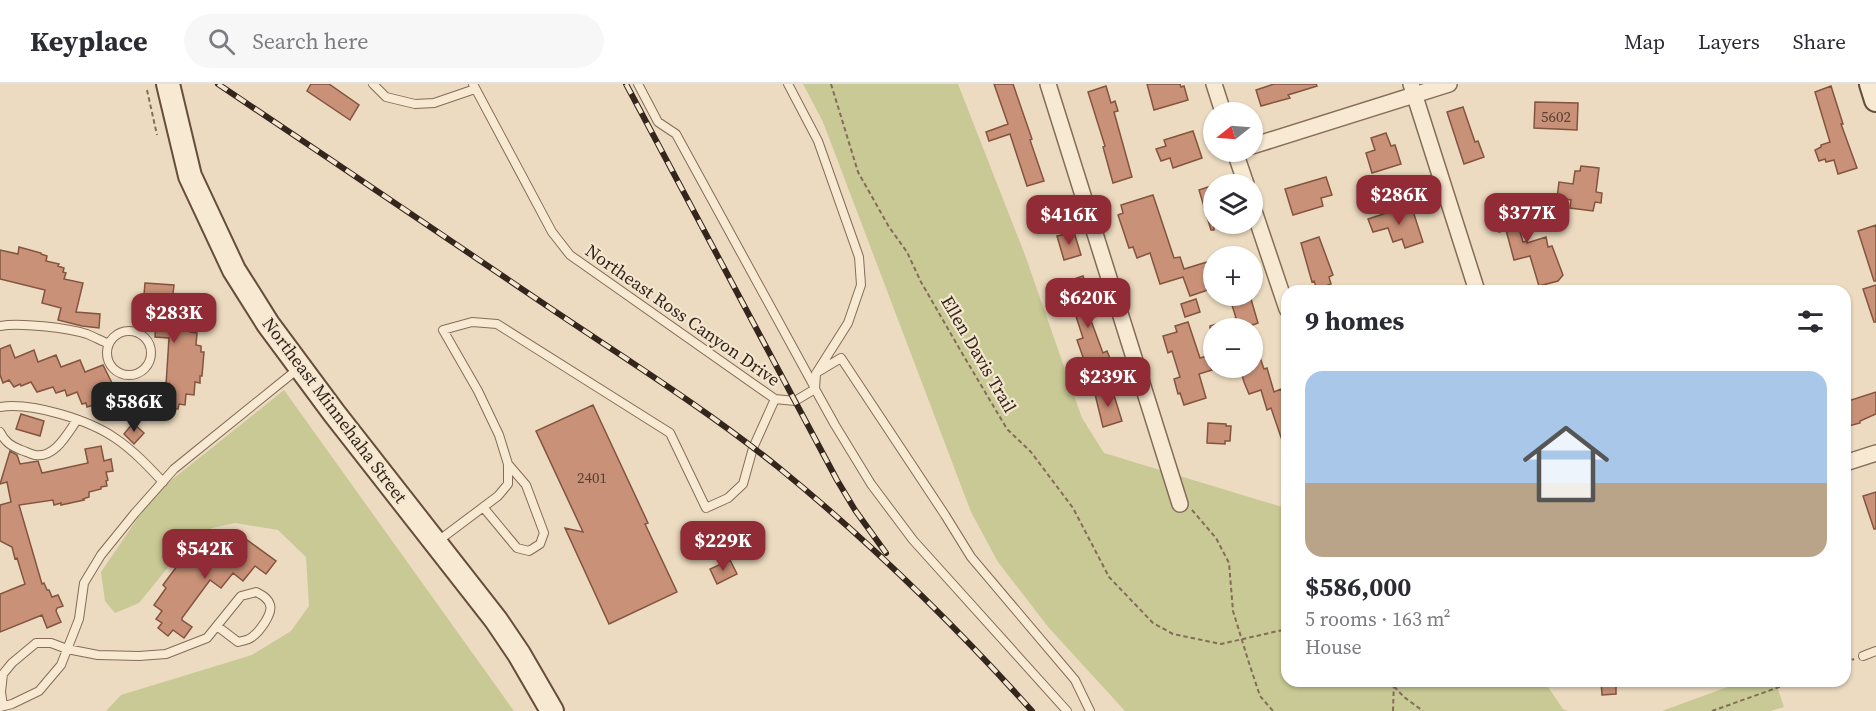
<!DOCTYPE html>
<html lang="en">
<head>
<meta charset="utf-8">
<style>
  body { margin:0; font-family:"Source Serif 4",serif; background:#f7f7f7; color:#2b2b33; height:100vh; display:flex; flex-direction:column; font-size:22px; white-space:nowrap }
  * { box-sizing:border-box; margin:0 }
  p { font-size:20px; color:#7c7c81 }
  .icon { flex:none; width:33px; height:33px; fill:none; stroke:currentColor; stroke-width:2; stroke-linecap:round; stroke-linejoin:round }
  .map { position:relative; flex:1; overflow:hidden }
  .drawer { position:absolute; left:1281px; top:201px; width:570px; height:402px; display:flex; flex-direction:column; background:#fff; border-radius:18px; box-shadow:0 2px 4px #0004 }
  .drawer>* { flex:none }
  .needle { width:39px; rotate:253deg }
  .tools { position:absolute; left:1203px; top:18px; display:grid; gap:12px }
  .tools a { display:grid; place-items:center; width:60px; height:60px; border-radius:50%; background:#fff; box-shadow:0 2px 4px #0004; font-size:30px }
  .price { position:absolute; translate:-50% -51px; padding:0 14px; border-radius:12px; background:#912b35; color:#fff; font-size:20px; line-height:39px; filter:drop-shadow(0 2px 3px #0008) }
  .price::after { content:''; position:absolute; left:50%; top:36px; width:18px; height:14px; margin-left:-9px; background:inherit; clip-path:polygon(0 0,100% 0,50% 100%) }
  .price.active { background:#222; color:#fff }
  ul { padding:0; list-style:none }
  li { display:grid; align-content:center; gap:12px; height:318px; padding:0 24px }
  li+li { border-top:2px solid #e1e1e2 }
  li span { display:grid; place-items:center; height:186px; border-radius:18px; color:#555 }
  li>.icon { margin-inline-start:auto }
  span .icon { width:108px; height:108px; fill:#fffc; stroke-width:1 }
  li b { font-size:26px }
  h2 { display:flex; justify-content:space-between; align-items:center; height:72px; padding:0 24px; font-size:26px }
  header { display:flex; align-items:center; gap:36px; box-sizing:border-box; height:84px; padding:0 30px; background:#fff; border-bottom:2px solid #e1e1e2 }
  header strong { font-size:28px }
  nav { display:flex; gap:33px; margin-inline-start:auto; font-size:21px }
  .search { width:420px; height:54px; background:#f7f7f7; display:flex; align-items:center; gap:15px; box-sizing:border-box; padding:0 21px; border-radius:33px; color:#7c7c81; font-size:22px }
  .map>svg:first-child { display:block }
  .green { fill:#c8c994 }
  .building { fill:#c99177; stroke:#83543f; stroke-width:1.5 }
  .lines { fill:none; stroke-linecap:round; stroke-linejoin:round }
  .lane-casing { stroke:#846c59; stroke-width:10 }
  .street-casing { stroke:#846c59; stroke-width:18 }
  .secondary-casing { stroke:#664d3c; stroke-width:26 }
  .path { stroke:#846c59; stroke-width:2; stroke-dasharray:4.5 3; stroke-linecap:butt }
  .lane { stroke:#f7e9d2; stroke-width:8 }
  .street { stroke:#f7e9d2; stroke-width:15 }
  .secondary { stroke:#f7e9d2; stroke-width:22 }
  .rail-casing { stroke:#34261d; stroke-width:6 }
  .rail { stroke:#f4e6cf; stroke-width:4; stroke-dasharray:11; stroke-linecap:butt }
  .labels { text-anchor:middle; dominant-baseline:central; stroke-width:4.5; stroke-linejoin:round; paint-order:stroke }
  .number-label { font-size:15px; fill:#594134 }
  .street-label { font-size:18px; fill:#34261d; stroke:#f4e6cf }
</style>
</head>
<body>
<header>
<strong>Keyplace</strong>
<div class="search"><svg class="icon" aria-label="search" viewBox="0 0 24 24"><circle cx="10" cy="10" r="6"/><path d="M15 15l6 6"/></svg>Search here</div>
<nav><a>Map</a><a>Layers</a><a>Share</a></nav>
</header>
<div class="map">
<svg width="1876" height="627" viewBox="0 0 1876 627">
  <rect width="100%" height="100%" fill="#ecdbc0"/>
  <path class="green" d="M803,0H958L1025,171L1082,334L1104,369L1282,423L1287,427V597H1544L1563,625L1568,627H1125L1049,544L998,478L971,428L823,38Z
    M284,306L514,627H106L121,611L252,571L291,547L309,522L306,473L278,446L235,439L212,444L178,471L139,519L115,529L105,517L101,488L148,419L164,402Z
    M1744,597H1775L1784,623L1770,627H1662Z"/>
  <path class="building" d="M311,0H329L359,21L350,36L307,7Z
    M994,0H1013L1032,55L1030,56L1044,97L1027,102L1010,50L989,57L986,48L1008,40Z
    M1147,0H1180L1181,3L1184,2L1188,16L1154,26Z
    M1274,0H1316L1317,2L1288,11L1290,14L1261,22L1256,6Z
    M1106,2L1111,19L1115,17L1118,27L1114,28L1132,93L1113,99L1103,63L1105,62L1088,8Z
    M1831,2L1843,40H1841L1857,84L1838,90L1834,76L1826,78L1825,75L1819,77L1815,66L1821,63V61L1830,58L1815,8Z
    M1535,18L1578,19L1577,46L1534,44Z
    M1463,23L1475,58L1478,57L1484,73L1464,80L1447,28Z
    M1193,47L1202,74L1173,84L1170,74L1161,77L1156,65L1166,62L1164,56Z
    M1386,49L1391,62L1395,61L1401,80L1372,89L1366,69L1375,66L1371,54Z
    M1581,82L1599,84L1596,108L1602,109L1601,119L1595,118L1593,127L1570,124L1571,116L1557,114L1559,98L1573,100L1575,87H1580Z
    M1326,93L1332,111L1321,114L1323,122L1293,131L1285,105Z
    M1214,101V146H1211L1199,106Z
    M1509,110L1523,158L1527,157V159L1546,153L1548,163L1552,162L1563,191L1558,197L1539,202L1530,172L1514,176L1506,146L1499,148L1491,116Z
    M1153,111L1174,174L1180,173L1184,185L1207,178L1214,198V204L1190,212L1183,193L1160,200L1150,169L1137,174L1133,163L1129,164L1118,131L1123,129L1121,121Z
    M1411,121L1423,158L1405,164L1402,155L1393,158L1388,144L1373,148L1368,135Z
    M1876,141V197H1874L1858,147Z
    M1074,148L1081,171L1064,176L1057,152Z
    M1319,153L1333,191L1329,193L1331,200L1317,205L1314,197L1312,198L1301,159Z
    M19,163L41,169V170L47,172L46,177L59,180L58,182L64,184L63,188L66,189L64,195L83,199L76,228L100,230L99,244L82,242L58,236L61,224L42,219L45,206L0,195V166L18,170Z
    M1083,192L1098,232L1090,234L1103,269L1107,267L1116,289L1103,294L1099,286L1089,291L1083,277L1084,276L1077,256L1083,254L1065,198Z
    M145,199L174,201L172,219L183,222L182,228L185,229L184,239L191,240L190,248L197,249L196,261L201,262V268H204L202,292H200V299L195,298L194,311L186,310L185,321L179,320L178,325L167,324V319L154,317L170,299L166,301L169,254L155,253L156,235L142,234Z
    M1876,201V238H1874L1863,205Z
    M1196,215L1200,228L1185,233L1181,220Z
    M1251,215L1258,239L1250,242L1251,244H1210V242L1236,234L1232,221Z
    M1188,238L1200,274L1207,272L1212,286L1199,290L1206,314L1184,321L1180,309L1178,310L1174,295L1180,293L1172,267L1168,269L1163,252L1177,248L1175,242Z
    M1252,256H1254L1264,285L1267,284L1274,308L1281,305L1287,324V365H1285L1271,324L1267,326L1261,306L1249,310L1244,298L1240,284H1252Z
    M10,261L15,274L34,266L38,278L56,271L61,283L80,276L85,288L103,281L113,301L117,299L119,303L125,318L113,322L112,320L106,323L104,318L87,323L86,319L82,320L77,308L67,312L65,306L56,309L53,303L37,308L31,298L21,302L20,300L14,303L9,296L3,299L0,291V265Z
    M1112,305L1122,337L1103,343L1095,310Z
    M1876,308V330L1860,337V339L1845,343V318Z
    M593,321L648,439L645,440L677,508L609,540L565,444L583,448L536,347Z
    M21,330L44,337L40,352L16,345Z
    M133,339L144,349L134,360L124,350Z
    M1208,339L1226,340V342H1231L1230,357H1225V360L1207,359Z
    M101,362L104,377L111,375L113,387L106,388L108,396L106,397L107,402L101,403V405L89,408V413L83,415L84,416L61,421V419L54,421L53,416L19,421L42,500L44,499L47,506H49L52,513L58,511L63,522L57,524L56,527L61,538L47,544L42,531L0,548V510L25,500L17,474L15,475L12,463L0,457V421L11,418L7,398L0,400L10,367L17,371L20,380L38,377L42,389L88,379L85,365Z
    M1876,408V445H1874L1863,412Z
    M243,453L276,477L266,490L255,482L243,497L233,489L221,504L210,496L182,534V536L192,543L184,554L173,546L168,552L158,544L162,539L156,535L162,527L154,521L166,504L163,501L192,462L210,475L221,460L232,468Z
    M730,476L737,490L717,500L710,485Z
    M1601,597H1616V610L1602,611Z"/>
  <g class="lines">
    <g class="lane-casing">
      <path id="lane" d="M373,0L386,13L415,20L434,19L475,5
        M473,0L552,148L570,171L775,315L795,317L815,305L835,341L871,400L913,456L1067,627
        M638,0L658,38L676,50L815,304
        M788,0L818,57L859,173L861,201L848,239L817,288
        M0,242C19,238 68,244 87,250C94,253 102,257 109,260
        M107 269a22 22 0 1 1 44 0a22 22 0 1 1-44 0Z
        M815,305L816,289L841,274L945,431L971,473L1075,596L1090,627
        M0,323C32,318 89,336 115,354C133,366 148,382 163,398
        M0,348C5,358 11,362 21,366C25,367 30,370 35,371C55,374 67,350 77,336
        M483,423L517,464L529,467L540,460L544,449L526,401L508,380
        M438,457L498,412L508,400V380L499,351L478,307L443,246L472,238L497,240L670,349L706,424L728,414L743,400L753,364L775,315
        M1863,572L1876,567
        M3,622L1,608L3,590L12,579L36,559H51L67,565L98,571L139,572L166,570L207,554L241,512L256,508C262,511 268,514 270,521C273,530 259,548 252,553C249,556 242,557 238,558L217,542
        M0,623L12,620L39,607L61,581L79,535L84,499L101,471L135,429L174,385L299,284"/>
    </g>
    <g class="street-casing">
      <path id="street" d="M1048,0L1180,420
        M1214,0L1223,28
        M1411,0L1477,207
        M1252,62L1449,0
        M1235,68L1246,100
        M1252,121L1287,225
        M1845,379L1876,369"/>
    </g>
    <g class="secondary-casing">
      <path id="secondary" d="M168,0L190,92L234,186L268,240L334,329L496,536L519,570L552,627
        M1871,0L1876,16"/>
    </g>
    <path class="path" d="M831,0L858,88L889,143L907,168L921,198L959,264L1007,345L1031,368L1073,424L1109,493L1153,539L1173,550L1221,560L1287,545
      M147,6L157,51
      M1192,426L1216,454L1229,479L1233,527L1249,579L1260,612L1273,627
      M1845,579L1854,575
      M1389,597L1404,613L1423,627
      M1393,627L1394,597
      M1712,627L1796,597"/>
    <use href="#lane" class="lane"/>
    <use href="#street" class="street"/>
    <use href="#secondary" class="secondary"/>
    <g class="rail-casing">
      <path id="rail" d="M218,0C330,75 441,150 553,226C629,277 707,326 778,383C870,458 953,539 1032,627
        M626,0L837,396L855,426L886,469"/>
    </g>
    <use href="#rail" class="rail"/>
  </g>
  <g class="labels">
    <g class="number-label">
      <text x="1556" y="32">5602</text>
      <text x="592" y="393">2401</text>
    </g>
    <g class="street-label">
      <text transform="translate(683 231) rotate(35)">Northeast Ross Canyon Drive</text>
      <text transform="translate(979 270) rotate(60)">Ellen Davis Trail</text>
      <text transform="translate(335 326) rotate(53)">Northeast Minnehaha Street</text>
    </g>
  </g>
</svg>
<div class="tools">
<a><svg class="needle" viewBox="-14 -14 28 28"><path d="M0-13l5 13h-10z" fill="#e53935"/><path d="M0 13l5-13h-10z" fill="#7c7c81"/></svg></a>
<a><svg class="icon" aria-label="layers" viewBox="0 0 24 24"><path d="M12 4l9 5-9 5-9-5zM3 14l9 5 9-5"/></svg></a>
<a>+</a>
<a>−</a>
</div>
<b class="price" style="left:1399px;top:142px">$286K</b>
<b class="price" style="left:1527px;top:160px">$377K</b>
<b class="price" style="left:1069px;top:162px">$416K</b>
<b class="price" style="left:1088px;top:245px">$620K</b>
<b class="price" style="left:174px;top:260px">$283K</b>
<b class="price" style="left:1108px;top:324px">$239K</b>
<b class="price active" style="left:134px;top:349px">$586K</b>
<b class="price" style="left:723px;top:488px">$229K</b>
<b class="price" style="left:205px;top:496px">$542K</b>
<section class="drawer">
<h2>9 homes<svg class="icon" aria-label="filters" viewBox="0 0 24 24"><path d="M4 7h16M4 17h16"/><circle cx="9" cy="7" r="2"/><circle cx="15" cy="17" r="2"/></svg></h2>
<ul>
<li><span style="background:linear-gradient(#a9c7e8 60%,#b9a48a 0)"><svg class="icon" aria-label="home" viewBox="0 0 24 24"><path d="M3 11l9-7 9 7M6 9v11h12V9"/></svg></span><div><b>$586,000</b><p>5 rooms · 163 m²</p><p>House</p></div></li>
</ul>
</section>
</div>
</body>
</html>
